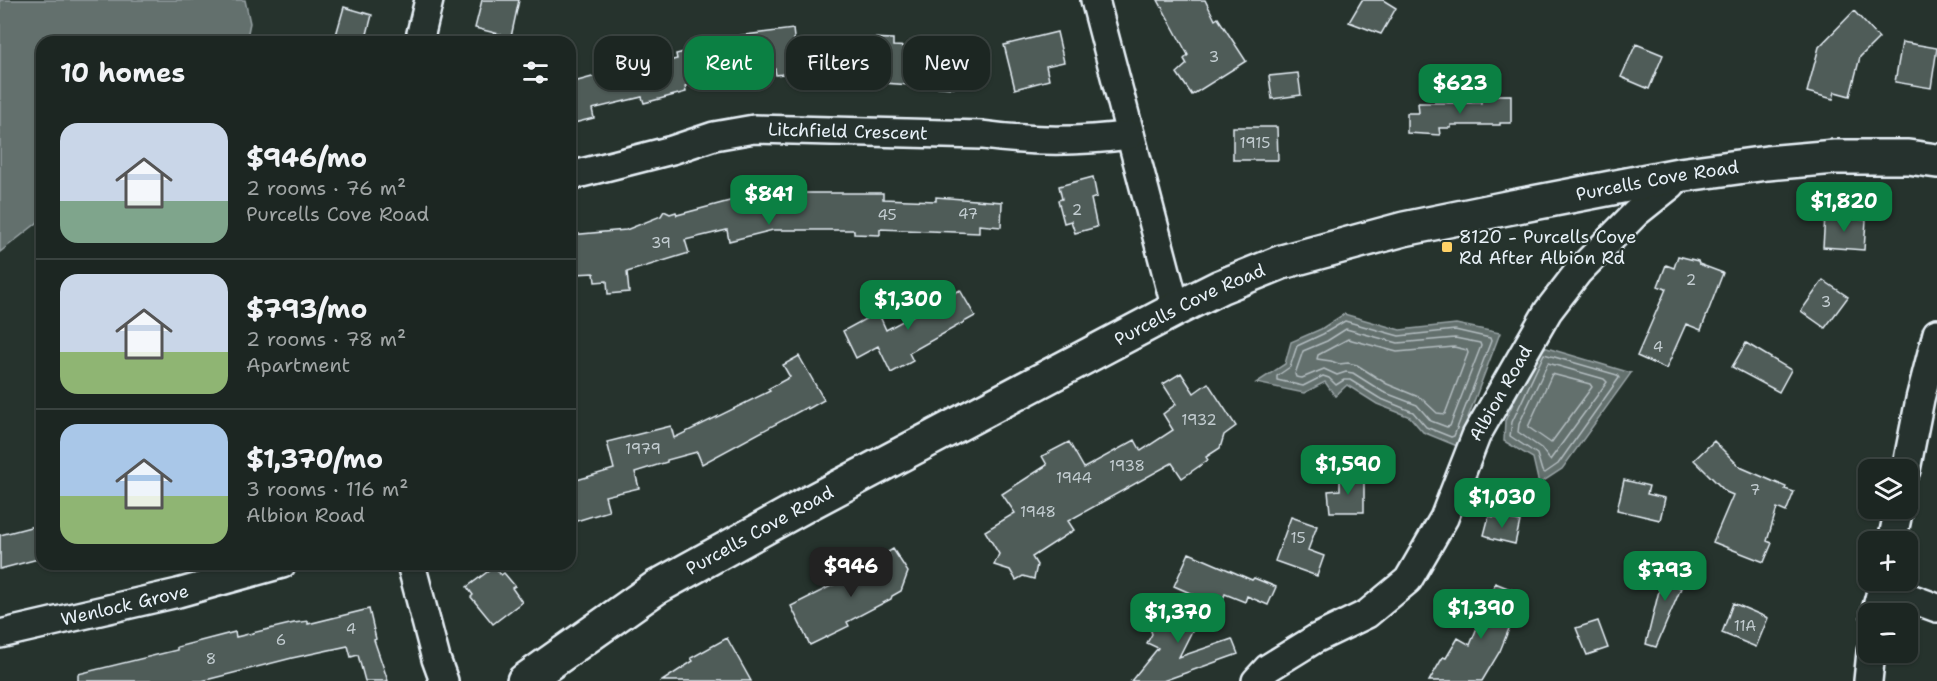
<!DOCTYPE html>
<html lang="en">
<head>
<meta charset="utf-8">
<style>
  body { margin:0; font-family:"Shantell Sans",sans-serif; background:#29322f; color:#f1f3f6; height:100vh; display:flex; flex-direction:column; font-size:22px; white-space:nowrap }
  * { box-sizing:border-box; margin:0 }
  p { font-size:20px; color:#a0a5a5 }
  .icon { flex:none; width:33px; height:33px; fill:none; stroke:currentColor; stroke-width:2; stroke-linecap:round; stroke-linejoin:round }
  .map { position:relative; flex:1; overflow:hidden }
  .side { position:absolute; left:36px; top:36px; width:540px; height:534px; display:flex; flex-direction:column; background:#1c2622; border-radius:18px; box-shadow:0 2px 4px #0004,0 0 0 2px #3a4340 }
  .side>* { flex:none }
  .banner { position:absolute; left:594px; top:36px; width:570px; height:54px; display:flex; gap:12px }
  .buttons { position:absolute; left:1858px; top:459px; display:grid; gap:12px }
  .buttons a { display:grid; place-items:center; width:60px; height:60px; border-radius:12px; background:#1c2622; box-shadow:0 2px 4px #0004,0 0 0 2px #3a4340; font-size:30px }
  .price { position:absolute; translate:-50% -51px; padding:0 14px; border-radius:12px; background:#0b8043; color:#fff; font-size:20px; line-height:39px; filter:drop-shadow(0 2px 3px #0008) }
  .price::after { content:''; position:absolute; left:50%; top:36px; width:18px; height:14px; margin-left:-9px; background:inherit; clip-path:polygon(0 0,100% 0,50% 100%) }
  .price.current { background:#222; color:#fff }
  ul { padding:0; list-style:none }
  li { display:flex; align-items:center; gap:18px; height:150px; padding:0 24px }
  li+li { border-top:2px solid #3a4340 }
  li span { display:grid; place-items:center; flex:none; width:168px; height:120px; border-radius:18px; color:#555 }
  li>.icon { margin-inline-start:auto }
  span .icon { width:72px; height:72px; fill:#fffc; stroke-width:1 }
  li b { font-size:26px }
  h2 { display:flex; justify-content:space-between; align-items:center; height:72px; padding:0 24px; font-size:26px }
  .tag { padding:0 21px; border-radius:18px; background:#1c2622; box-shadow:0 2px 4px #0004,0 0 0 2px #3a4340; font-size:21px; line-height:54px }
  .tag.current { background:#0b8043; color:#fff }
  .map>svg:first-child { display:block }
  .water { fill:#636f6d; stroke:#98a3a5; stroke-width:1.5 }
  .lines { fill:none; stroke-linecap:round; stroke-linejoin:round }
  .shore { stroke:#b3bdc0; stroke-width:1.5 }
  .building { fill:#505c59; stroke:#e8f1f8; stroke-width:1.5 }
  .minor-casing { stroke:#e8f1f8; stroke-width:32 }
  .major-casing { stroke:#e8f1f8; stroke-width:38 }
  .minor { stroke:#26332d; stroke-width:27 }
  .major { stroke:#26332d; stroke-width:33 }
  .poi-dot { fill:#ffd166; stroke:#26332d; stroke-width:2 }
  .labels { text-anchor:middle; dominant-baseline:central; stroke-width:4.5; stroke-linejoin:round; paint-order:stroke }
  .number-label { font-size:15px; fill:#c2ccd0 }
  .street-label { font-size:18px; fill:#e8f1f8; stroke:#26332d }
  .poi-label { font-size:18px; fill:#e8f1f8; stroke:#26332d; text-anchor:start }
</style>
</head>
<body>
<div class="map">
<svg width="1937" height="681" viewBox="0 0 1937 681">
  <rect width="100%" height="100%" fill="#26332d"/>
  <filter id="ink" filterUnits="userSpaceOnUse"><feTurbulence type="fractalNoise" baseFrequency=".0167" numOctaves="2"/><feDisplacementMap in="SourceGraphic" scale="12" xChannelSelector="R" yChannelSelector="G"/><feConvolveMatrix kernelMatrix="1 2 1 2 8 2 1 2 1" color-interpolation-filters="sRGB"/></filter>
  <g filter="url(#ink)">
    <path class="water" d="M0,0H245L250,23L246,42H42V214L37,223L0,252Z
      M1344,314L1400,330L1456,324L1500,333L1457,446L1423,432L1410,417L1377,404L1347,385L1335,396L1325,382L1304,393L1256,383L1285,364L1291,342L1321,329Z
      M1540,346L1631,373L1562,469L1539,484L1533,458L1504,441L1505,421Z"/>
    <g class="lines">
      <path class="shore" d="M1345,321L1399,336L1455,330L1490,338L1491,341L1454,436L1451,437L1426,427L1413,412L1379,398L1350,380H1344L1336,385L1329,378L1323,376L1303,386L1277,380V376L1290,367L1297,346L1323,334Z
        M1346,329L1398,343L1455,338L1480,343L1481,346L1450,426L1447,427L1431,421L1417,405L1383,392L1353,373L1346,372L1337,375L1324,369L1302,378L1296,377L1295,374L1303,351L1327,341Z
        M1348,339L1397,352L1454,347L1467,350L1468,353L1445,414L1437,413L1421,398L1387,384L1357,365L1348,363L1339,364L1331,361L1317,359L1318,355Z
        M1544,354L1617,375L1619,378L1558,464L1545,473L1542,471L1537,454L1510,436L1512,422Z
        M1548,363L1604,379L1607,382L1550,460L1541,448L1518,432L1519,424Z
        M1552,374L1590,384L1592,387L1551,443L1528,427Z"/>
    </g>
    <path class="building" d="M482,0H519L511,37L475,28Z
      M1158,0H1205L1215,20L1218,18L1246,61L1192,95L1177,73L1187,64L1184,59L1188,55Z
      M1362,0H1383L1396,8L1381,34L1349,22Z
      M344,7L372,15L365,42H334Z
      M1854,11L1879,38L1860,57L1850,96L1835,92L1833,99L1807,92L1819,47Z
      M793,29L798,72L776,75L775,69L722,76L685,86L686,92L644,103L642,97L592,109L594,118L570,124V83L607,73L608,76L677,59L676,54L729,41V37Z
      M1057,32L1064,62L1046,66L1049,80L1015,89L1004,45Z
      M868,38L893,39V46L957,49L956,55L978,57L976,85L955,83L954,88L826,79L828,41L868,43Z
      M1902,42L1937,48L1931,88L1895,82Z
      M1636,44L1663,55L1649,89L1621,77Z
      M1298,73L1301,95L1272,99L1269,76Z
      M1482,95H1511V123H1500V125H1451V128H1439L1440,135L1407,133V113H1419L1418,103H1481Z
      M1233,127H1277L1278,160H1233Z
      M1093,177L1097,197L1091,199L1097,227L1075,233L1071,221L1064,223L1058,200L1062,199L1059,186Z
      M775,189L798,190V193H883V199L936,201V197L1002,202L1001,227L979,225V233L880,229V235L854,234V230H773L729,241L727,230L685,240L689,253L627,272L629,292L608,294L607,281L595,282L594,273L575,274V272H570V235L626,230L661,216L664,211L670,214L676,212L677,215Z
      M1825,216L1866,220L1864,250L1823,247Z
      M1678,256L1698,261L1699,264L1723,273L1701,330L1686,324L1666,369L1637,356L1666,289L1658,286L1666,265L1674,268Z
      M1823,280L1848,297L1825,328L1801,311Z
      M960,290L975,316L909,353L913,361L891,373L878,346L856,358L843,331L878,312L886,330Z
      M1746,343L1791,370L1779,392L1732,367Z
      M799,356L824,400L808,409L807,407L702,464L697,452L667,460V462L635,472L639,488L605,496L609,511L570,523V482L614,469L607,442L671,426L674,438L770,391L768,389L790,377L783,365Z
      M1181,373L1194,393L1208,383L1236,426L1224,435L1220,448L1206,457L1208,460L1182,478L1172,463L1068,521L1074,530L1032,557L1037,565L1034,579L1023,576L1016,580L1010,570L994,565L999,554L985,531L1015,513L1002,494L1047,465L1042,456L1069,442L1084,468L1135,440L1141,451L1173,430L1163,414L1176,404L1163,384Z
      M1714,441L1740,467L1786,487L1785,489L1794,492L1786,512L1777,508L1767,541L1772,543L1764,562L1713,542L1733,495L1726,492L1694,460Z
      M1340,478H1364V512H1330L1328,491L1340,490Z
      M1624,480L1649,486L1647,494L1665,498L1660,520L1617,510Z
      M1489,516L1520,521L1515,544L1490,538V537L1484,535Z
      M1291,517L1317,526L1308,550L1324,556L1317,576L1275,561Z
      M42,524V558L0,569V535Z
      M893,549L908,572L901,591L892,596L891,599L847,622L849,626L810,645L791,606L837,583Z
      M1189,553L1252,580L1254,578L1276,587L1268,605L1247,596L1245,602L1225,594L1220,606L1174,586Z
      M1666,562L1683,566L1678,587L1681,588L1656,647L1646,644Z
      M494,567L501,575L504,573L515,586L512,588L522,602L493,624L471,597L473,595L467,587Z
      M1495,583L1523,594L1500,651L1482,681H1429L1443,657L1446,658L1458,638L1470,645Z
      M1195,596L1201,613L1179,657L1232,639L1238,654L1163,681H1131L1158,648L1147,643L1152,634L1146,617Z
      M1733,603L1768,618L1756,647L1722,633Z
      M369,609L376,639L374,640L388,681H365L358,655L351,657L348,646L292,658L202,681H78V674L177,650V647L235,632L236,637L294,623L308,621V624Z
      M1598,621L1608,648L1587,655L1576,628Z
      M727,638L751,681H662L693,661L691,658Z"/>
    <g class="lines">
      <g class="minor-casing">
        <g id="minor">
          <path d="M1095,0L1176,309"/>
          <path d="M419,42L429,0"/>
          <path id="s1" d="M570,176L672,150L714,136L754,129L982,135C1032,142 1080,142 1130,135"/>
          <path d="M1906,470L1920,399L1937,333"/>
          <path d="M1892,542L1899,508"/>
          <path d="M411,564L436,659L444,681"/>
          <path d="M1883,588L1937,608"/>
          <path d="M1875,614L1884,580"/>
          <path id="s2" d="M0,634L178,593L282,564"/>
          <path id="s3" d="M1256,681L1268,668L1315,639L1367,614L1408,580L1444,518L1476,436L1548,311L1578,272L1636,213L1671,185L1679,175"/>
          <path d="M1868,681L1871,652"/>
        </g>
      </g>
      <g class="major-casing">
        <g id="major">
          <path id="s4" d="M524,681L657,587L811,502L1176,309L1220,287L1282,262L1404,229L1507,208L1679,175L1767,163L1835,157H1908L1937,161"/>
        </g>
      </g>
      <use href="#minor" class="minor"/>
      <use href="#major" class="major"/>
    </g>
  </g>
  <rect class="poi-dot" x="1441" y="241" width="12" height="12" rx="3"/>
  <g class="labels">
    <g class="number-label">
      <text x="1214" y="57">3</text>
      <text x="1255" y="143">1915</text>
      <text x="1077" y="210">2</text>
      <text x="968" y="214">47</text>
      <text x="887" y="215">45</text>
      <text x="661" y="243">39</text>
      <text x="1691" y="280">2</text>
      <text x="1826" y="302">3</text>
      <text x="1658" y="347">4</text>
      <text x="1199" y="420">1932</text>
      <text x="643" y="449">1979</text>
      <text x="1127" y="466">1938</text>
      <text x="1074" y="478">1944</text>
      <text x="1755" y="490">7</text>
      <text x="1038" y="512">1948</text>
      <text x="1298" y="538">15</text>
      <text x="1745" y="626">11A</text>
      <text x="351" y="629">4</text>
      <text x="281" y="640">6</text>
      <text x="211" y="659">8</text>
    </g>
    <g class="street-label">
      <text stroke="none"><textPath href="#s1" startOffset="284">Litchfield Crescent</textPath></text>
      <text stroke="none"><textPath href="#s4" startOffset="1252">Purcells Cove Road</textPath></text>
      <text stroke="none"><textPath href="#s4" startOffset="766">Purcells Cove Road</textPath></text>
      <text stroke="none"><textPath href="#s3" startOffset="393">Albion Road</textPath></text>
      <text stroke="none"><textPath href="#s4" startOffset="280">Purcells Cove Road</textPath></text>
      <text stroke="none"><textPath href="#s2" startOffset="128">Wenlock Grove</textPath></text>
    </g>
    <g class="poi-label">
      <text x="1459" y="237">8120 - Purcells Cove<tspan x="1459" dy="21">Rd After Albion Rd</tspan></text>
    </g>
  </g>
</svg>
<div class="buttons">
<a><svg class="icon" aria-label="layers" viewBox="0 0 24 24"><path d="M12 4l9 5-9 5-9-5zM3 14l9 5 9-5"/></svg></a>
<a>+</a>
<a>−</a>
</div>
<b class="price" style="left:1460px;top:115px">$623</b>
<b class="price" style="left:769px;top:226px">$841</b>
<b class="price" style="left:1844px;top:233px">$1,820</b>
<b class="price" style="left:908px;top:331px">$1,300</b>
<b class="price" style="left:1348px;top:496px">$1,590</b>
<b class="price" style="left:1502px;top:529px">$1,030</b>
<b class="price current" style="left:851px;top:598px">$946</b>
<b class="price" style="left:1665px;top:602px">$793</b>
<b class="price" style="left:1481px;top:640px">$1,390</b>
<b class="price" style="left:1178px;top:644px">$1,370</b>
<div class="banner">
<a class="tag">Buy</a>
<a class="tag current">Rent</a>
<a class="tag">Filters</a>
<a class="tag">New</a>
</div>
<section class="side">
<h2>10 homes<svg class="icon" aria-label="filters" viewBox="0 0 24 24"><path d="M4 7h16M4 17h16"/><circle cx="9" cy="7" r="2"/><circle cx="15" cy="17" r="2"/></svg></h2>
<ul>
<li><span style="background:linear-gradient(#c9d6e8 65%,#7fa58c 0)"><svg class="icon" aria-label="home" viewBox="0 0 24 24"><path d="M3 11l9-7 9 7M6 9v11h12V9"/></svg></span><div><b>$946/mo</b><p>2 rooms · 76 m²</p><p>Purcells Cove Road</p></div></li>
<li><span style="background:linear-gradient(#c9d6e8 65%,#8fb573 0)"><svg class="icon" aria-label="home" viewBox="0 0 24 24"><path d="M3 11l9-7 9 7M6 9v11h12V9"/></svg></span><div><b>$793/mo</b><p>2 rooms · 78 m²</p><p>Apartment</p></div></li>
<li><span style="background:linear-gradient(#a9c7e8 60%,#8fb573 0)"><svg class="icon" aria-label="home" viewBox="0 0 24 24"><path d="M3 11l9-7 9 7M6 9v11h12V9"/></svg></span><div><b>$1,370/mo</b><p>3 rooms · 116 m²</p><p>Albion Road</p></div></li>
</ul>
</section>
</div>
</body>
</html>
